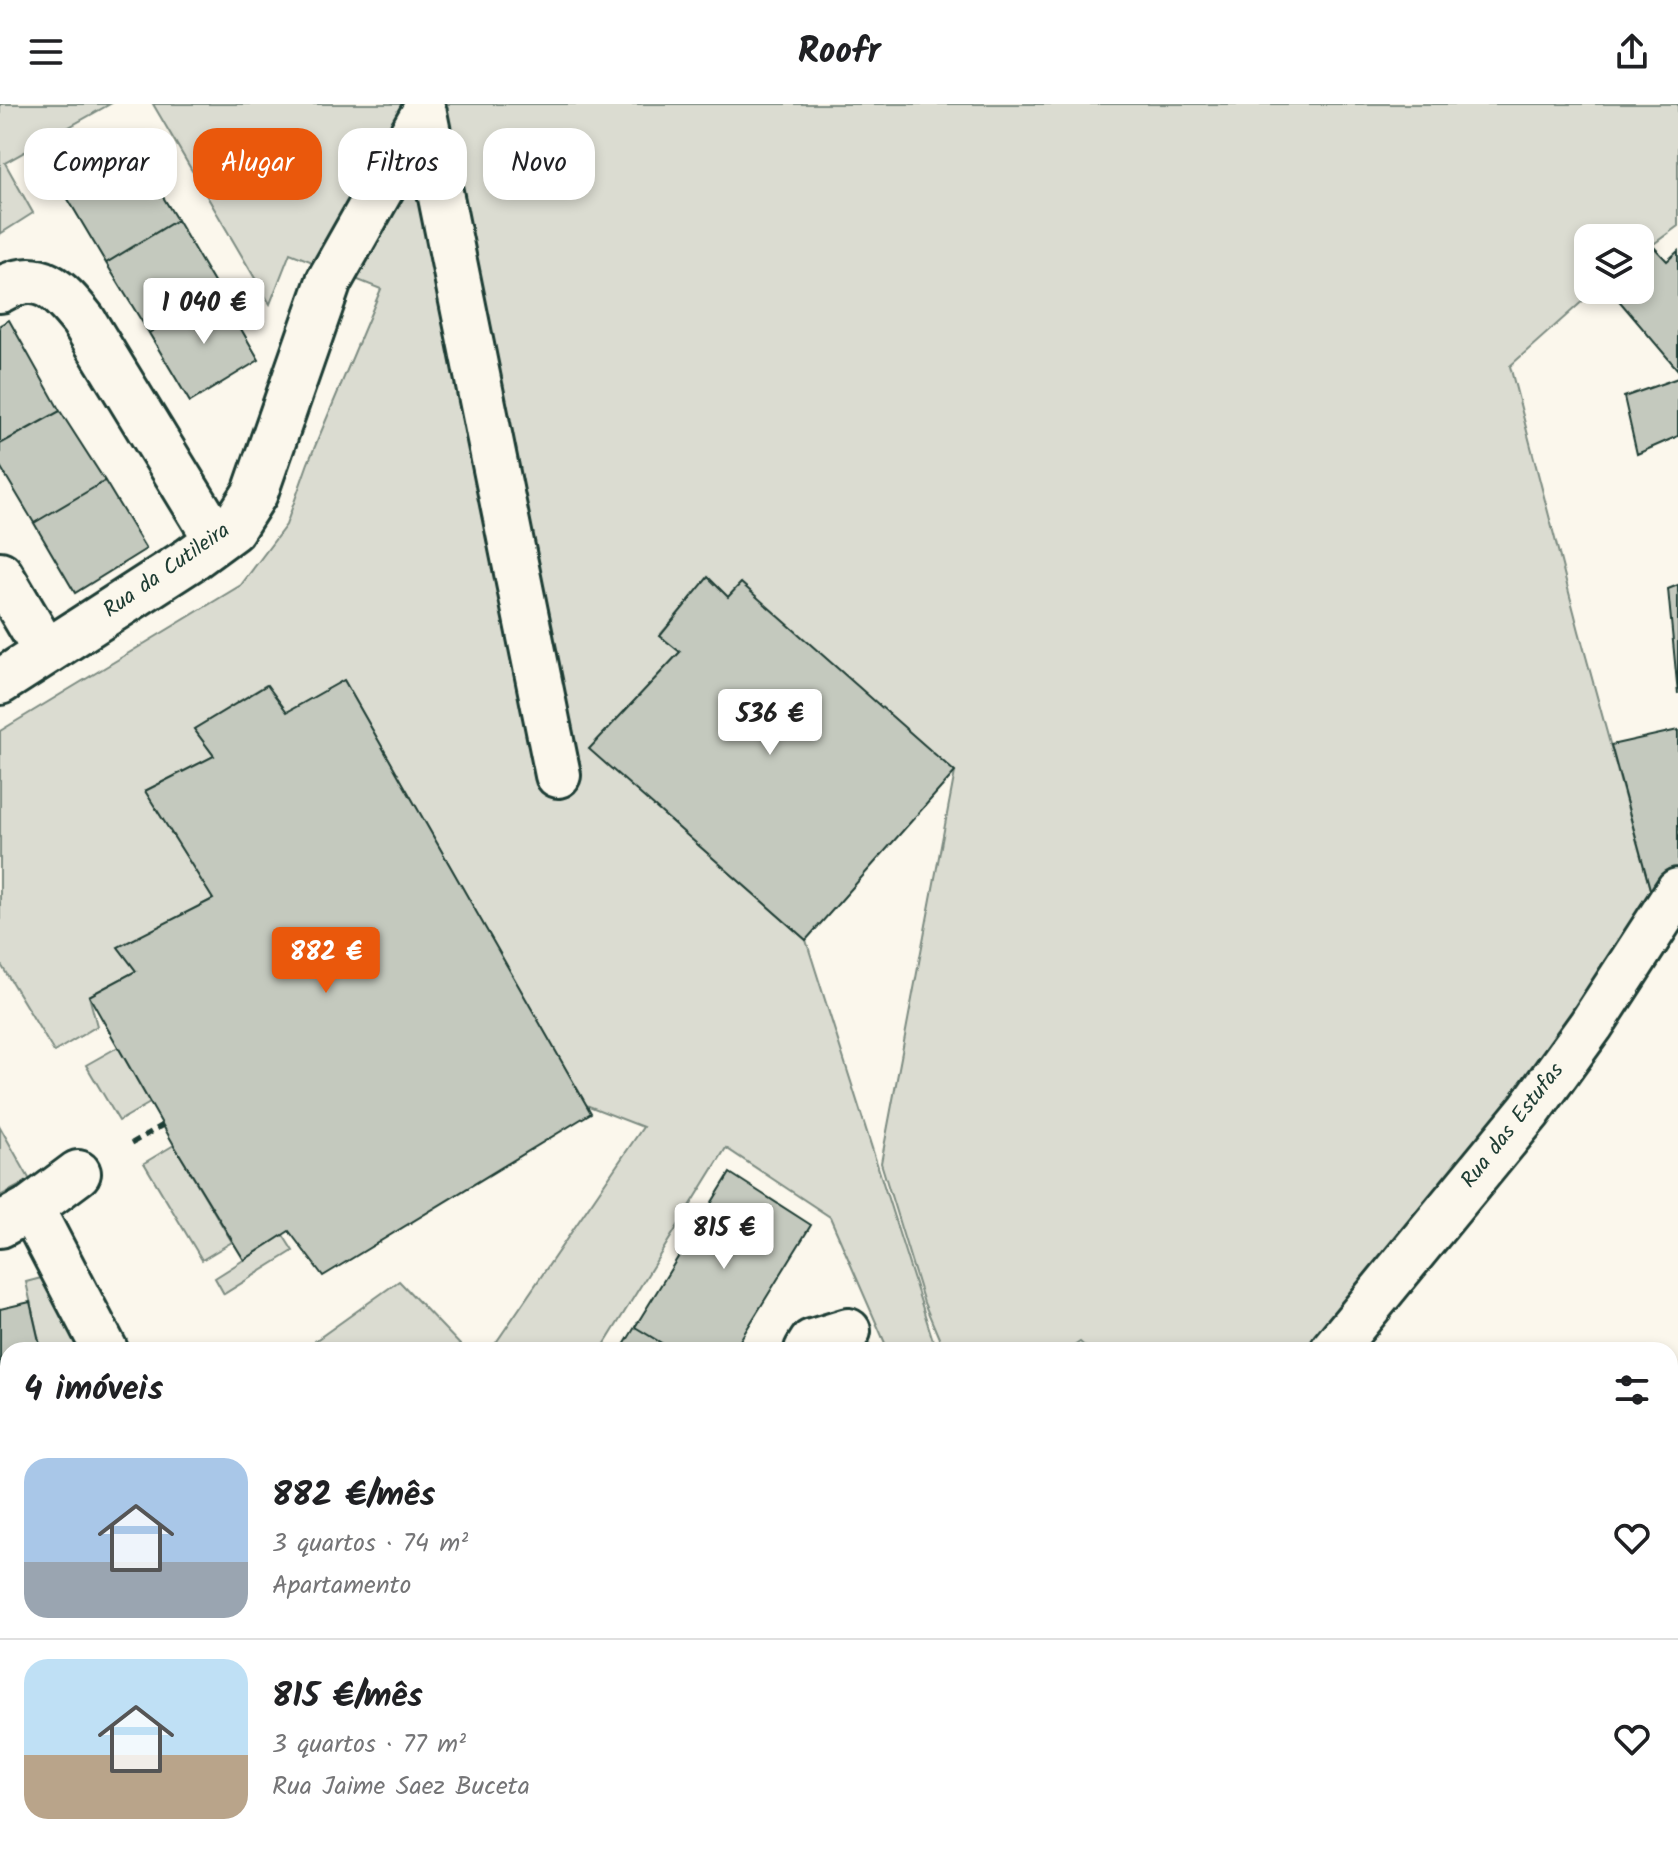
<!DOCTYPE html>
<html lang="pt">
<head>
<meta charset="utf-8">
<style>
  body { margin:0; font-family:Kalam,sans-serif; background:#f2f2f2; color:#202124; height:100vh; display:flex; flex-direction:column; font-size:30px; white-space:nowrap }
  * { box-sizing:border-box; margin:0 }
  p { font-size:26px; color:#757577 }
  .icon { flex:none; width:44px; height:44px; fill:none; stroke:currentColor; stroke-width:2; stroke-linecap:round; stroke-linejoin:round }
  .map { position:relative; flex:1; overflow:hidden }
  .side { position:absolute; left:0px; top:1238px; width:1678px; height:514px; display:flex; flex-direction:column; background:#fff; border-radius:24px 24px 0 0; box-shadow:0 4px 12px #0003 }
  .side>* { flex:none }
  .top-card { position:absolute; left:24px; top:24px; width:800px; height:72px; display:flex; gap:16px }
  .buttons { position:absolute; left:1574px; top:120px; display:grid; gap:16px }
  .buttons a { display:grid; place-items:center; width:80px; height:80px; border-radius:16px; background:#fff; box-shadow:0 4px 12px #0003; font-size:40px }
  .price { position:absolute; translate:-50% -68px; padding:0 18px; border-radius:8px; background:#fff; color:#222; font-size:26px; line-height:52px; filter:drop-shadow(0 2px 4px #0008) }
  .price::after { content:''; position:absolute; left:50%; top:48px; width:24px; height:18px; margin-left:-12px; background:inherit; clip-path:polygon(0 0,100% 0,50% 100%) }
  .price.on { background:#ea580c; color:#fff }
  ul { padding:0; list-style:none }
  li { display:flex; align-items:center; gap:24px; height:200px; padding:0 24px }
  li+li { border-top:2px solid #e0e0e0 }
  li span { display:grid; place-items:center; flex:none; width:224px; height:160px; border-radius:24px; color:#555 }
  li>.icon { margin-inline-start:auto }
  span .icon { width:96px; height:96px; fill:#fffc; stroke-width:1 }
  li b { font-size:34px }
  h2 { display:flex; justify-content:space-between; align-items:center; height:96px; padding:0 24px; font-size:34px }
  .tag { padding:0 28px; border-radius:24px; background:#fff; box-shadow:0 4px 12px #0003; font-size:28px; line-height:72px }
  .tag.on { background:#ea580c; color:#fff }
  header { display:flex; justify-content:space-between; align-items:center; height:104px; padding:0 24px; background:#fff; font-size:36px; font-weight:600 }
  .map>svg:first-child { display:block }
  .built { fill:#eae9de }
  .green { fill:#dbdcd1; stroke:#7d8c82; stroke-width:2 }
  .building { fill:#c4c9be; stroke:#1f3d34; stroke-width:2 }
  .lines { fill:none; stroke-linecap:round; stroke-linejoin:round }
  .minor-casing { stroke:#1f3d34; stroke-width:50 }
  .path { stroke:#1f3d34; stroke-width:5; stroke-dasharray:8 6; stroke-linecap:butt }
  .minor { stroke:#fbf7ec; stroke-width:44 }
  .labels { text-anchor:middle; dominant-baseline:central; stroke-width:6; stroke-linejoin:round; paint-order:stroke }
  .street-label { font-size:22px; fill:#1f3d34; stroke:#fbf7ec }
</style>
</head>
<body>
<header><svg class="icon" aria-label="menu" viewBox="0 0 24 24"><path d="M4 6h16M4 12h16M4 18h16"/></svg>Roofr<svg class="icon" aria-label="share" viewBox="0 0 24 24"><path d="M12 15V3M7 8l5-5 5 5M5 13v7h14v-7"/></svg></header>
<div class="map">
<svg width="1678" height="1751" viewBox="0 0 1678 1751">
  <rect width="100%" height="100%" fill="#fbf7ec"/>
  <filter id="ink" filterUnits="userSpaceOnUse"><feTurbulence type="fractalNoise" baseFrequency=".0125" numOctaves="2"/><feDisplacementMap in="SourceGraphic" scale="16" xChannelSelector="R" yChannelSelector="G"/><feConvolveMatrix kernelMatrix="1 2 1 2 8 2 1 2 1" color-interpolation-filters="sRGB"/></filter>
  <g filter="url(#ink)">
    <path class="built" d="M8,1620V1741L0,1738V1622Z
      M16,1744H425L421,1751H34Z"/>
    <path class="green" d="M0,0H110L5,59L33,109L0,130Z
      M153,0H1678V122L1640,150V134H1588V186H1595L1510,262L1579,527L1659,818L1327,1246H1089L1080,1238L1068,1246H944L924,1199L881,1059L955,668L741,480L728,493L708,474L660,531L680,548L590,645L806,836L936,1246H888L830,1113L726,1044L601,1246H491L643,1023L586,1001L344,576L287,608L266,581L194,625L214,652L145,687L213,795L119,844L136,867L89,892L97,922L54,948L0,859V627L241,481L286,421L308,359L381,185L290,149L270,200Z
      M118,943L150,999L119,1017L86,961Z
      M0,1023L30,1076L0,1092Z
      M174,1041L232,1138L202,1156L144,1059Z
      M283,1131L293,1147L224,1190L215,1174Z
      M45,1173L83,1246H41L26,1178Z
      M399,1177L465,1246H308L315,1237Z
      M8,1415V1471L0,1440V1417Z
      M8,1508V1543L0,1546V1510Z
      M498,1744H627L625,1751H501Z"/>
    <path class="building" d="M135,47L177,116L106,159L65,90Z
      M177,116L219,187L149,229L106,159Z
      M1652,141L1667,157L1678,147V266L1610,186H1640V150Z
      M219,187L259,256L190,298L149,229Z
      M9,216L60,307L0,340V221Z
      M1678,274V332L1637,350L1624,293Z
      M60,307L105,377L34,419L0,362V340Z
      M105,377L146,445L75,489L34,419Z
      M708,473L728,493L741,479L955,668L806,836L589,645L680,548L660,532Z
      M1678,481V590L1668,485Z
      M344,576L591,1009L323,1172L289,1127L244,1156L174,1041L89,892L136,867L118,843L213,795L145,687L214,652L194,625L267,581L287,608Z
      M1678,626V786L1659,818L1611,641Z
      M730,1069L811,1121L734,1246H673L635,1223Z
      M30,1198L41,1246H8V1313L0,1315V1205Z
      M635,1223L673,1246H621Z
      M8,1313V1416L0,1418V1315Z
      M0,1440L8,1471V1508L0,1511Z
      M78,1744H226L222,1751H148L136,1744L132,1751H91Z
      M327,1744H393L389,1751H338Z
      M665,1744H751L762,1751H661Z
      M819,1744H942L940,1751H830Z
      M1065,1744H1160L1159,1751H1064Z"/>
    <g class="lines">
      <g class="minor-casing">
        <path id="minor" d="M0,186C40,164 59,186 83,216L217,436
          M0,470L46,548
          M0,578L191,455L232,425L255,389L329,177L424,9L558,671
          M31,1104L105,1246
          M0,1121L31,1104L78,1069
          M807,1246L812,1238L848,1227
          M1333,1246L1529,1007L1591,921L1678,787
          M0,1567L8,1562
          M498,1744L500,1751
          M1194,1744L1195,1751
          M625,1751L627,1744
          M982,1751L984,1744"/>
      </g>
      <path class="path" d="M132,1039L163,1021"/>
      <use href="#minor" class="minor"/>
    </g>
  </g>
  <g class="labels">
    <g class="street-label">
      <text transform="translate(167 467) rotate(-35)">Rua da Cutileira</text>
      <text transform="translate(1513 1022) rotate(-52)">Rua das Estufas</text>
    </g>
  </g>
</svg>
<div class="buttons">
<a><svg class="icon" aria-label="layers" viewBox="0 0 24 24"><path d="M12 4l9 5-9 5-9-5zM3 14l9 5 9-5"/></svg></a>
</div>
<b class="price" style="left:204px;top:242px">1 040 €</b>
<b class="price" style="left:770px;top:653px">536 €</b>
<b class="price on" style="left:326px;top:891px">882 €</b>
<b class="price" style="left:724px;top:1167px">815 €</b>
<div class="top-card">
<a class="tag">Comprar</a>
<a class="tag on">Alugar</a>
<a class="tag">Filtros</a>
<a class="tag">Novo</a>
</div>
<section class="side">
<h2>4 imóveis<svg class="icon" aria-label="filters" viewBox="0 0 24 24"><path d="M4 7h16M4 17h16"/><circle cx="9" cy="7" r="2"/><circle cx="15" cy="17" r="2"/></svg></h2>
<ul>
<li><span style="background:linear-gradient(#a9c7e8 65%,#9aa5b1 0)"><svg class="icon" aria-label="home" viewBox="0 0 24 24"><path d="M3 11l9-7 9 7M6 9v11h12V9"/></svg></span><div><b>882 €/mês</b><p>3 quartos · 74 m²</p><p>Apartamento</p></div><svg class="icon" aria-label="heart" viewBox="0 0 24 24"><path d="M12 20l-8-8c-3-5 5-10 8-4 3-6 11-1 8 4z"/></svg></li>
<li><span style="background:linear-gradient(#bfe0f5 60%,#b9a48a 0)"><svg class="icon" aria-label="home" viewBox="0 0 24 24"><path d="M3 11l9-7 9 7M6 9v11h12V9"/></svg></span><div><b>815 €/mês</b><p>3 quartos · 77 m²</p><p>Rua Jaime Saez Buceta</p></div><svg class="icon" aria-label="heart" viewBox="0 0 24 24"><path d="M12 20l-8-8c-3-5 5-10 8-4 3-6 11-1 8 4z"/></svg></li>
</ul>
</section>
</div>
</body>
</html>
